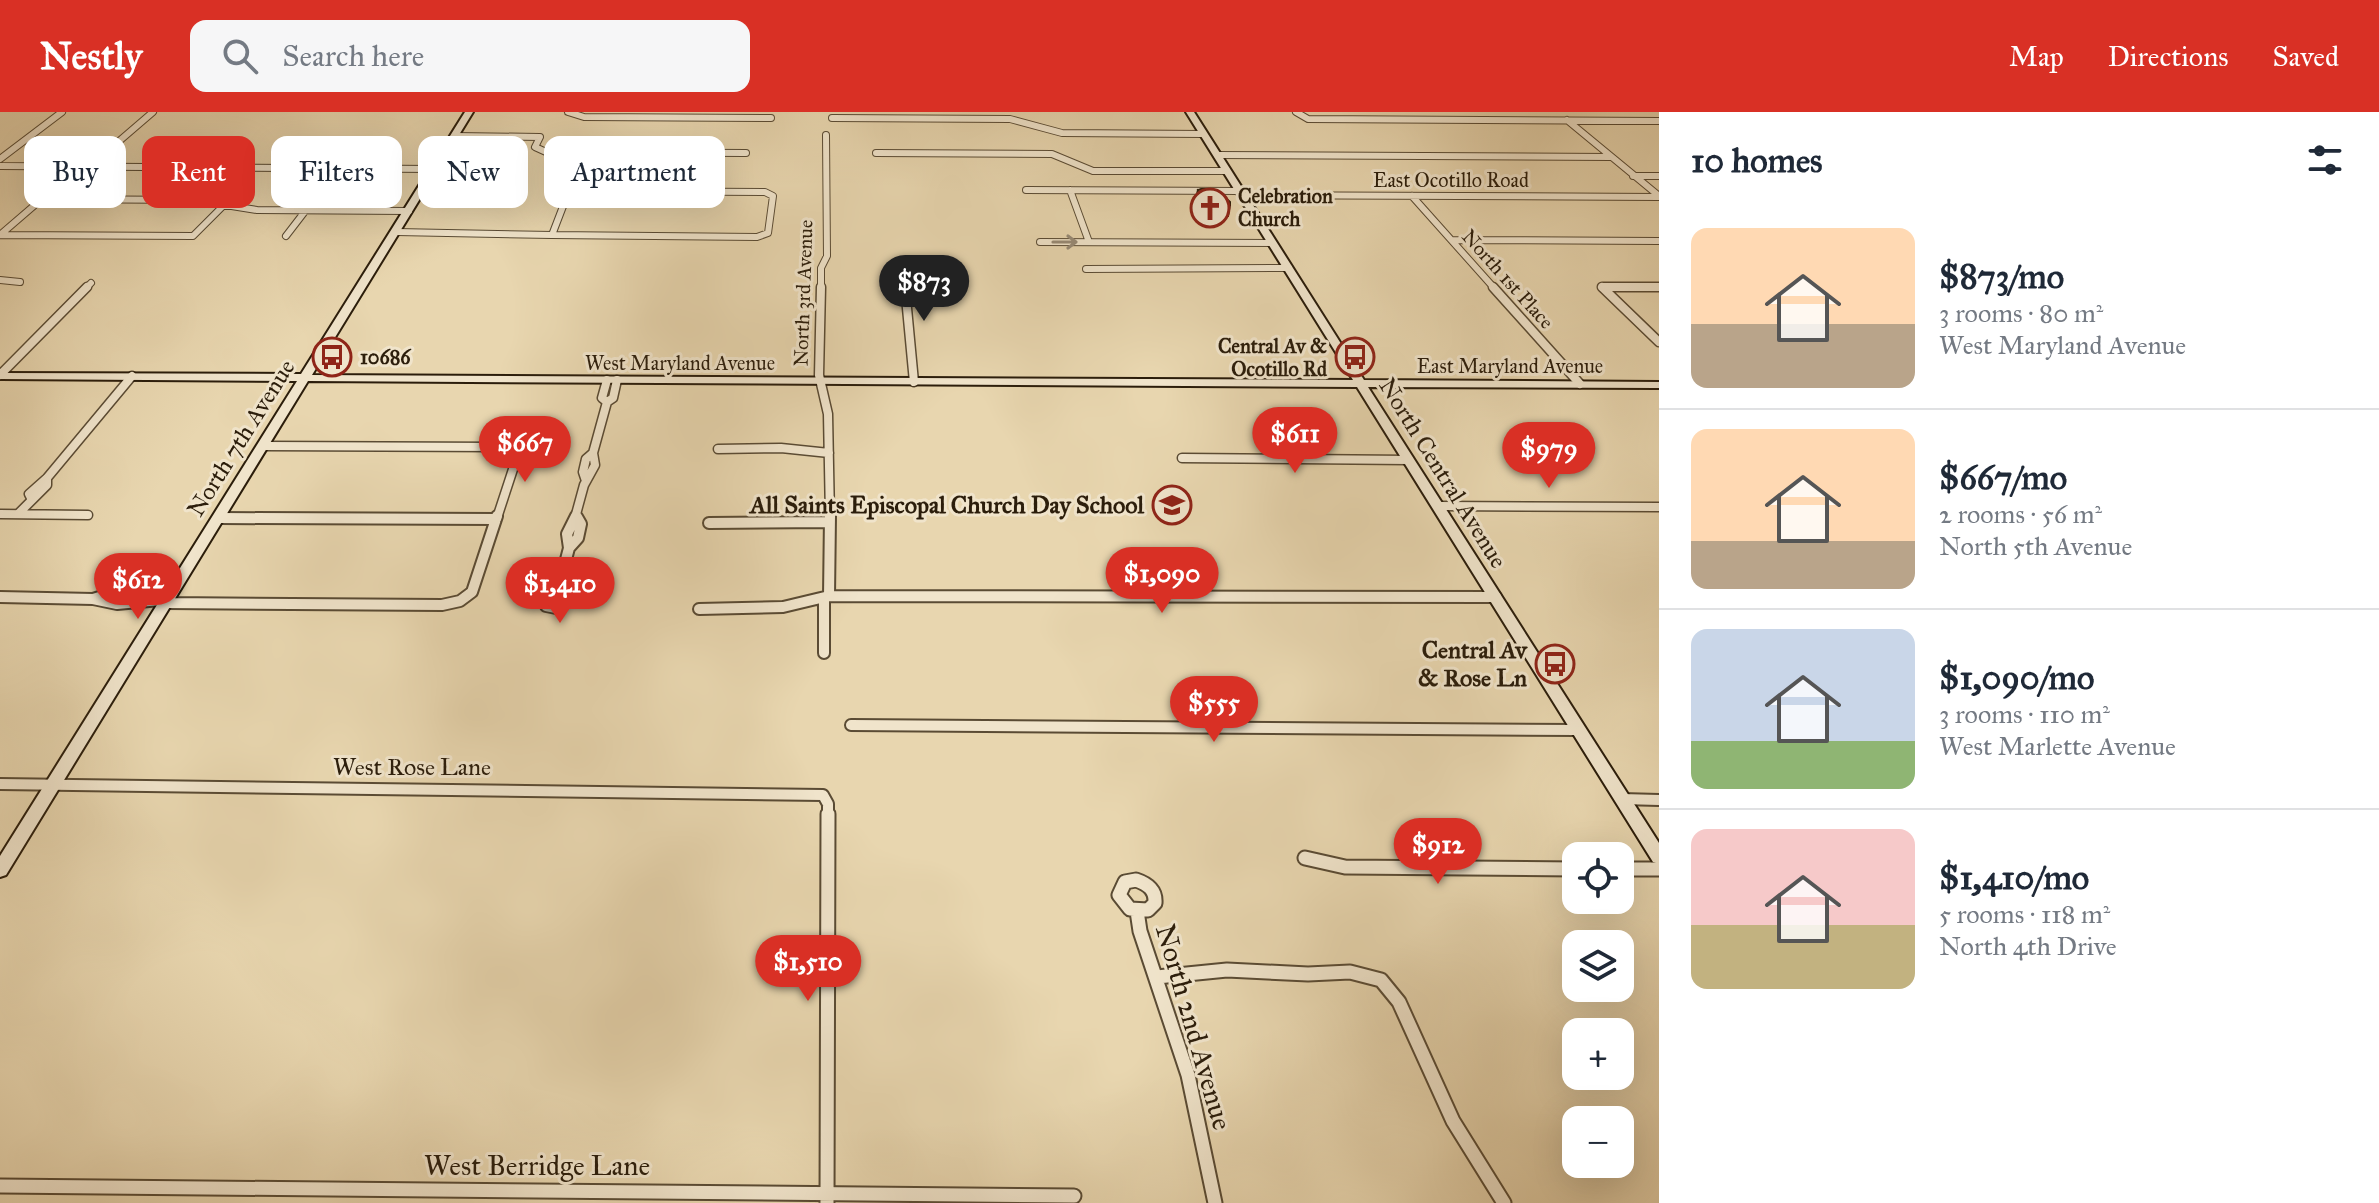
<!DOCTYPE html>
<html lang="en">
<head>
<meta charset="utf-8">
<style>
  body { margin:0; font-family:"IM FELL Great Primer",serif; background:#f6f6f7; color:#1f2937; height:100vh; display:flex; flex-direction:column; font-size:30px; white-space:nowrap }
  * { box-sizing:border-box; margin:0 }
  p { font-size:26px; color:#747a83 }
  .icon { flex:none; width:44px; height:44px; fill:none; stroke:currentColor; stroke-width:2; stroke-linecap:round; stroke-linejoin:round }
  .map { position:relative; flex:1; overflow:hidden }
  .panel { display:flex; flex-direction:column; background:#fff; width:720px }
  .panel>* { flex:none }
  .hud { position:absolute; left:24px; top:24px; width:760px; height:72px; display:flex; gap:16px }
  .controls { position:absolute; left:1562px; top:730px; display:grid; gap:16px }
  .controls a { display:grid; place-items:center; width:72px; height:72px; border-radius:16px; background:#fff; box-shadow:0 8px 32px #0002; font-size:40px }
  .price { position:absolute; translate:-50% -68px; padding:0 18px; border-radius:28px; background:#d93025; color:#fff; font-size:26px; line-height:52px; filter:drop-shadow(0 2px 4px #0008) }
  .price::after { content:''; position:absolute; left:50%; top:48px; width:24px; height:18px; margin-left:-12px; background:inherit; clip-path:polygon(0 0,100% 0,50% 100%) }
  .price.selected { background:#222; color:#fff }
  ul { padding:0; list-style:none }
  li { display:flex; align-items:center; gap:24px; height:200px; padding:0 32px }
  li+li { border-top:2px solid #e0e1e3 }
  li span { display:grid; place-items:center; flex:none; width:224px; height:160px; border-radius:16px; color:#555 }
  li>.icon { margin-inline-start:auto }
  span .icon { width:96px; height:96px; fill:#fffc; stroke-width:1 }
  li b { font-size:34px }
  h2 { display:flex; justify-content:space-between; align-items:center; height:96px; padding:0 32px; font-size:34px }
  .tag { padding:0 28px; border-radius:16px; background:#fff; box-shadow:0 8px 32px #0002; font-size:28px; line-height:72px }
  .tag.selected { background:#d93025; color:#fff }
  header { display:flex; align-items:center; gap:48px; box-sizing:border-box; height:112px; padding:0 40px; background:#d93025; color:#fff }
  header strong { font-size:38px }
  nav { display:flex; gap:44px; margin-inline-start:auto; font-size:28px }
  .search { width:560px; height:72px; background:#f6f6f7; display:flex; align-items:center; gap:20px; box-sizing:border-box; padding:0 28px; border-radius:16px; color:#747a83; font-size:30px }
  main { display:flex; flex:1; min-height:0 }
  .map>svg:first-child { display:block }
  .green { fill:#b6be8b; stroke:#706e4b; stroke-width:2 }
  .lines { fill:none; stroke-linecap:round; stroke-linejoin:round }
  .street-far3-casing { stroke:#5a4b34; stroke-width:8 }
  .street-far2-casing { stroke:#5a4b34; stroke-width:11 }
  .street-far1-casing { stroke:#5a4b34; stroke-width:14 }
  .street-casing { stroke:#5a4b34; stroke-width:17 }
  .secondary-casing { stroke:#2b1d0b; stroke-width:4 }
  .street-far3 { stroke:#f0e4cb; stroke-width:6 }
  .street-far2 { stroke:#f0e4cb; stroke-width:8 }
  .street-far1 { stroke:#f0e4cb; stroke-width:10 }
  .street { stroke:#f0e4cb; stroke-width:13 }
  .secondary { fill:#f0e4cb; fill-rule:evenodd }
  .wall { fill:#ad7953; stroke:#2b1d0b; stroke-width:2 }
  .building { fill:#c98d60; stroke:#2b1d0b; stroke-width:2 }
  .oneway { stroke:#978a75 }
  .labels { text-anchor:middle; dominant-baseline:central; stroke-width:6; stroke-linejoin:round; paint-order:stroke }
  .far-street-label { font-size:20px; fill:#2b1d0b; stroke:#f0e4cb }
  .far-poi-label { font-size:20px; font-weight:bold; fill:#2b1d0b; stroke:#f0e4cb; text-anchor:start }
  .street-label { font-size:24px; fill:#2b1d0b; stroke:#f0e4cb }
  .poi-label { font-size:24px; font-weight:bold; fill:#2b1d0b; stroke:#f0e4cb; text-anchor:end }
  .near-street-label { font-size:28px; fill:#2b1d0b; stroke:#f0e4cb }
</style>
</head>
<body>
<header>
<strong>Nestly</strong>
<div class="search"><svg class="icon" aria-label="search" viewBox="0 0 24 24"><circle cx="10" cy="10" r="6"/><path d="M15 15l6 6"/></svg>Search here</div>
<nav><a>Map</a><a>Directions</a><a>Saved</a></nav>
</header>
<main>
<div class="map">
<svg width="1659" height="1091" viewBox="0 0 1659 1091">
  <rect width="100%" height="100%" fill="#e8d6af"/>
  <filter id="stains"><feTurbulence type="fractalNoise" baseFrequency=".0025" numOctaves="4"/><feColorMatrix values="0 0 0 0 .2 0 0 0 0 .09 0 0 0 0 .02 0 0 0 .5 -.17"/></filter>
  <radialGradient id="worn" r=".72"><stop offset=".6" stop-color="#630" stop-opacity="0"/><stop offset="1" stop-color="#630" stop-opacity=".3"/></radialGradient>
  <path class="green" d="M173,35H214L199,49H157Z"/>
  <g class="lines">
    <g class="street-far3-casing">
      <path id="street-far3" d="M568,0L584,5L771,6
        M1296,0L1308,7L1659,9
        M832,6L1010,7L1062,21L1203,22
        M1567,8L1659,84
        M455,24L540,25L535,35L546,40L746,41
        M876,41L1052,42L1093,59H1227
        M1217,43L1611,45
        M0,47L62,0
        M0,54L434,57
        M1633,64H1659
        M466,74L475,77L467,81L457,78Z
        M422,77H457
        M1026,78L1240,79
        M1070,78L1089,130
        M578,79L765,80L773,84L768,121L757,125L552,123L567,84Z
        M1242,83L1659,85
        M1412,84L1495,177
        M43,87L194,88L257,98L409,99
        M309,98L340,56
        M397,120L552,123
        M0,123L193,124L225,92
        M0,123L36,92L75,67L153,0
        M286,124L306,98
        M1452,128L1659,129
        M1040,130L1272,131
        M1086,157L1289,156
        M0,168L20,170
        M1602,175H1659
        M85,177L91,171
        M821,177V156L827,144L826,23
        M905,177L903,156H931"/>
    </g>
    <g class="street-far2-casing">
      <path id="street-far2" d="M821,175L819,263L828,302L830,406
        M905,175L914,270
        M1493,175L1580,272
        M1602,175L1659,230
        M1602,175H1659
        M0,263L87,175
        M607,268L602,286L607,290
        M265,334L499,335L513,339L516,348L497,406
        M718,337L781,336L829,341
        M1182,346L1409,348
        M586,369L583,360L586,347L593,341L607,290L613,286L617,268
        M31,386L29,382L47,366L132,264
        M1438,394L1659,395
        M0,402L88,403
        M18,402L47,373V368
        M575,406L584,373L595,353L593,341"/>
    </g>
    <g class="street-far1-casing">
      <path id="street-far1" d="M220,406L496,407
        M709,411L829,410
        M569,436L567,422L576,404
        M555,478L567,481L569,489L556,496L546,494L543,485Z
        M558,478L569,436L578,426L581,412L577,405
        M829,484L830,404
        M0,485L93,487L109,482L170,486
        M824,486V541
        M93,487L117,492L160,488
        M167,491L442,493L460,489L472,480L497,404
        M699,497L783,495L829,484L1496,485
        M851,613L1577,618
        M0,672L823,683L828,692V704
        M1622,687L1659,688"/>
    </g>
    <g class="street-casing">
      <path id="street" d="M1305,746L1345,755L1576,757
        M1620,757H1659
        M1136,768C1148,772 1156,778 1155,791L1148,798L1130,797L1119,783L1125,770Z
        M1137,799L1140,819L1188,963L1215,1091
        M1157,865L1227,858L1308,862L1350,860L1381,868L1399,890L1453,1009L1504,1091
        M0,1074L1074,1084
        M827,1091L828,702"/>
    </g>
    <g class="secondary-casing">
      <path id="secondary" d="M465,0H473L312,263L1353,268L1186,0H1194L1364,268L1659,270V276L1368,275L1659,731V752L1653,750L1357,275L308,269L6,763L0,765V744L297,269L0,267V261L301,262Z"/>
    </g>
    <use href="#street-far3" class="street-far3"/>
    <use href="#street-far2" class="street-far2"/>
    <use href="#street-far1" class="street-far1"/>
    <use href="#street" class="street"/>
    <use href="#secondary" class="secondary"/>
  </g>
  <path class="wall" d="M1198,78L1214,82L1230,93L1228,104H1202L1195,90Z"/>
  <path class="building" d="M1201,77H1211L1214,82H1221L1230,90V93L1205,92L1198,78Z"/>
  <defs><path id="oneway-shaft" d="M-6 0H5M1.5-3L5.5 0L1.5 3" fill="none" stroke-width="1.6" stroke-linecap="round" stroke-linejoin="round" transform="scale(2)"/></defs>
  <use class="oneway" href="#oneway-shaft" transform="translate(1065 130)"/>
  <defs>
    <g id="church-ring" transform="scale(2)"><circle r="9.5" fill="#f0e4cb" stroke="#8f2418" stroke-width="1.5"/><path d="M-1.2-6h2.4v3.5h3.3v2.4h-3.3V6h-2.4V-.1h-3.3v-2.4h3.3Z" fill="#8f2418"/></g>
    <g id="bus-ring" transform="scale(2)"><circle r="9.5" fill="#f0e4cb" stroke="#8f2418" stroke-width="1.5"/><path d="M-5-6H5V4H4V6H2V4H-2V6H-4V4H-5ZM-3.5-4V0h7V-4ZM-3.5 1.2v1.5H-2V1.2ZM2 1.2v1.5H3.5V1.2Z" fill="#8f2418"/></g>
    <g id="school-ring" transform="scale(2)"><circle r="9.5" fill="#f0e4cb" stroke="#8f2418" stroke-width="1.5"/><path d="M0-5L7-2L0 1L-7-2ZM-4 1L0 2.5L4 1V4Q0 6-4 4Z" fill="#8f2418"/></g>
  </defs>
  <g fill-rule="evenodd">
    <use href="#church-ring" x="1210" y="96"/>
    <use href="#bus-ring" x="332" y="245"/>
    <use href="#bus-ring" x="1355" y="245"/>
    <use href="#school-ring" x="1172" y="393"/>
    <use href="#bus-ring" x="1555" y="552"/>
  </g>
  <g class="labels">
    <g class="far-street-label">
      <text x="1451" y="68">East Ocotillo Road</text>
      <text transform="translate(1508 167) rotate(48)">North 1st Place</text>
      <text transform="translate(803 181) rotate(-88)">North 3rd Avenue</text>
      <text x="680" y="251">West Maryland Avenue</text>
      <text x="1510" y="254">East Maryland Avenue</text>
    </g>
    <g class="far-poi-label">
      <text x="1238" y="84">Celebration<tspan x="1238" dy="23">Church</tspan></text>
      <text x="1327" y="234" text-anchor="end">Central Av &amp;<tspan x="1327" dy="23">Ocotillo Rd</tspan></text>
      <text x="360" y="245">10686</text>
    </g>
    <g class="street-label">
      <text transform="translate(241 326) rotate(-58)">North 7th Avenue</text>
      <text transform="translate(1443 361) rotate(58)">North Central Avenue</text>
      <text x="412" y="655">West Rose Lane</text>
    </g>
    <g class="poi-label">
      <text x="1144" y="393">All Saints Episcopal Church Day School</text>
      <text x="1527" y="538">Central Av<tspan x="1527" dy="28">&amp; Rose Ln</tspan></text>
    </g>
    <g class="near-street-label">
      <text transform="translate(1194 915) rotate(74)">North 2nd Avenue</text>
      <text x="537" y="1053">West Berridge Lane</text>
    </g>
  </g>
  <rect width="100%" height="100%" filter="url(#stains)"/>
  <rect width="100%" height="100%" fill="url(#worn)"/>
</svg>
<div class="controls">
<a><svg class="icon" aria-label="locate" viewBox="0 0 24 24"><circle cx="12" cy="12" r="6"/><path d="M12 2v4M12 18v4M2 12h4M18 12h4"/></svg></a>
<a><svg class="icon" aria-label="layers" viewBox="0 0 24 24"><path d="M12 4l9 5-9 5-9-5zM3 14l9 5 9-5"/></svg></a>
<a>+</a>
<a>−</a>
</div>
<b class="price selected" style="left:924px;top:211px">$873</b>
<b class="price" style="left:1295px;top:363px">$611</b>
<b class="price" style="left:525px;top:372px">$667</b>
<b class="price" style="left:1549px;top:378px">$979</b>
<b class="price" style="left:1162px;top:503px">$1,090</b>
<b class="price" style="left:138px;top:509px">$612</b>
<b class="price" style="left:560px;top:513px">$1,410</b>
<b class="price" style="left:1214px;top:632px">$555</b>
<b class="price" style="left:1438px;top:774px">$912</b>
<b class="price" style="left:808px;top:891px">$1,510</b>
<div class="hud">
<a class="tag">Buy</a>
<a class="tag selected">Rent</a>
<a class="tag">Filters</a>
<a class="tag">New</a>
<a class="tag">Apartment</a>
</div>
</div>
<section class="panel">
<h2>10 homes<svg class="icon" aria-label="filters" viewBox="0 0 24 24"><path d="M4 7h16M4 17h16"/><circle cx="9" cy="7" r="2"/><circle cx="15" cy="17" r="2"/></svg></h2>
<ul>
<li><span style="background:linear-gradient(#ffd9b3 60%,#b9a48a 0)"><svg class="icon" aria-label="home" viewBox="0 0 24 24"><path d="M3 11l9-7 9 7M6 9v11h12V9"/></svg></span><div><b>$873/mo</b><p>3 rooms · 80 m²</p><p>West Maryland Avenue</p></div></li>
<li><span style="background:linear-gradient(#ffd9b3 70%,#b9a48a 0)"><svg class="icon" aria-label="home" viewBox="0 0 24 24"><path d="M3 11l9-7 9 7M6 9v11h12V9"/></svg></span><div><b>$667/mo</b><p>2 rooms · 56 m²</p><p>North 5th Avenue</p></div></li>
<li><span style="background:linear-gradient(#c9d6e8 70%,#8fb573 0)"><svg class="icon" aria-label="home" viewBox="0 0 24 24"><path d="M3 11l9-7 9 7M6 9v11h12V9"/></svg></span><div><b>$1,090/mo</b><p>3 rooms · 110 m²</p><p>West Marlette Avenue</p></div></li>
<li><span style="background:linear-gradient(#f6c9c9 60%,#c2b280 0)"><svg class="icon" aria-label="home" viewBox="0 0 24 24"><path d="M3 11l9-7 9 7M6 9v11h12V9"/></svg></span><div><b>$1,410/mo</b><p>5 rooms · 118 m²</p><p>North 4th Drive</p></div></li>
</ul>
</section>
</main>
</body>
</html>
